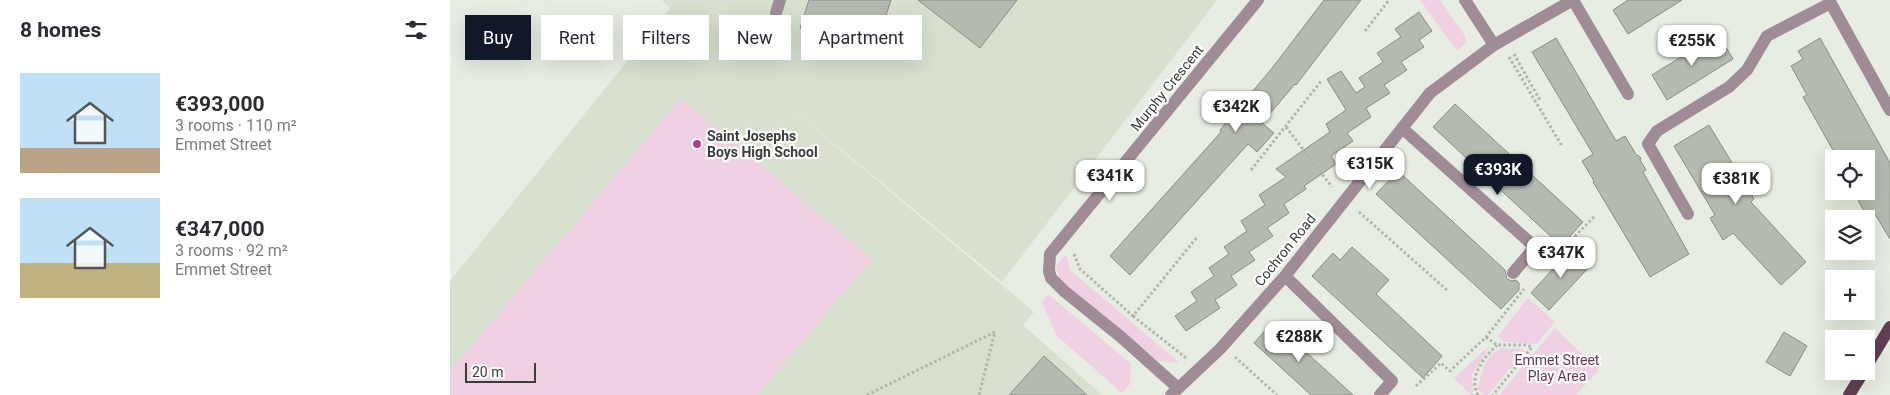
<!DOCTYPE html>
<html lang="en">
<head>
<meta charset="utf-8">
<style>
  body { margin:0; font-family:Roboto,sans-serif; background:#f7f7f7; color:#2b2b33; height:100vh; display:flex; flex-direction:column; font-size:19px; white-space:nowrap }
  * { box-sizing:border-box; margin:0 }
  p { font-size:16px; color:#7c7c81 }
  .icon { flex:none; width:28px; height:28px; fill:none; stroke:currentColor; stroke-width:2; stroke-linecap:round; stroke-linejoin:round }
  .map { position:relative; flex:1; overflow:hidden }
  .details { display:flex; flex-direction:column; background:#fff; width:450px }
  .details>* { flex:none }
  .banner { position:absolute; left:15px; top:15px; width:475px; height:45px; display:flex; gap:10px }
  .buttons { position:absolute; left:1375px; top:150px; display:grid; gap:10px }
  .buttons a { display:grid; place-items:center; width:50px; height:50px; border-radius:0px; background:#fff; box-shadow:0 5px 20px #0002; font-size:25px }
  .scale { position:absolute; left:15px; bottom:12px; width:71px; box-sizing:border-box; padding-left:5px; border:2px solid #3b3d39; border-top:0; font-size:14px; line-height:18px; white-space:nowrap; color:#3b3d39; -webkit-text-stroke:4px #fff; paint-order:stroke }
  .price { position:absolute; translate:-50% -42px; padding:0 11px; border-radius:10px; background:#fff; color:#222; font-size:16px; line-height:32px; filter:drop-shadow(0 1px 2px #0008) }
  .price::after { content:''; position:absolute; left:50%; top:30px; width:15px; height:11px; margin-left:-8px; background:inherit; clip-path:polygon(0 0,100% 0,50% 100%) }
  .price.active { background:#111827; color:#fff }
  ul { padding:0; list-style:none }
  li { display:flex; align-items:center; gap:15px; height:125px; padding:0 20px }
  li span { display:grid; place-items:center; flex:none; width:140px; height:100px; border-radius:0px; color:#555 }
  li>.icon { margin-inline-start:auto }
  span .icon { width:60px; height:60px; fill:#fffc; stroke-width:1 }
  li b { font-size:21px }
  h2 { display:flex; justify-content:space-between; align-items:center; height:60px; padding:0 20px; font-size:21px }
  .tag { padding:0 18px; border-radius:0px; background:#fff; box-shadow:0 5px 20px #0002; font-size:18px; line-height:45px }
  .tag.active { background:#111827; color:#fff }
  main { display:flex; flex:1; min-height:0 }
  .map>svg:first-child { display:block }
  .built { fill:#d8e1d0 }
  .green { fill:#f0d0e3 }
  .building { fill:#b5bbb1; stroke:#898e85 }
  .lines { fill:none; stroke-linecap:round; stroke-linejoin:round }
  .path { stroke:#b0b5ac; stroke-width:3; stroke-dasharray:2.5 2.5; stroke-linecap:butt }
  .minor { stroke:#9f8c97; stroke-width:12 }
  .major { stroke:#5f4053; stroke-width:12 }
  .poi-dot { fill:#b43b90; stroke:#fff; stroke-width:2 }
  .labels { text-anchor:middle; dominant-baseline:central; stroke-width:4.5; stroke-linejoin:round; paint-order:stroke }
  .street-label { font-size:14px; fill:#3b3d39; stroke:#fff }
  .poi-label { font-size:14px; font-weight:bold; fill:#3b3d39; stroke:#fff; text-anchor:start }
  .park-label { font-size:14px; fill:#6b3458; stroke:#fff }
</style>
</head>
<body>
<main>
<section class="details">
<h2>8 homes<svg class="icon" aria-label="filters" viewBox="0 0 24 24"><path d="M4 7h16M4 17h16"/><circle cx="9" cy="7" r="2"/><circle cx="15" cy="17" r="2"/></svg></h2>
<ul>
<li><span style="background:linear-gradient(#bfe0f5 75%,#b9a48a 0)"><svg class="icon" aria-label="home" viewBox="0 0 24 24"><path d="M3 11l9-7 9 7M6 9v11h12V9"/></svg></span><div><b>€393,000</b><p>3 rooms · 110 m²</p><p>Emmet Street</p></div></li>
<li><span style="background:linear-gradient(#bfe0f5 65%,#c2b280 0)"><svg class="icon" aria-label="home" viewBox="0 0 24 24"><path d="M3 11l9-7 9 7M6 9v11h12V9"/></svg></span><div><b>€347,000</b><p>3 rooms · 92 m²</p><p>Emmet Street</p></div></li>
</ul>
</section>
<div class="map">
<svg width="1440" height="395" viewBox="0 0 1440 395">
  <rect width="100%" height="100%" fill="#e7ede2"/>
  <path class="built" d="M212,0H767L552,282L319,90L584,312L573,325L652,395H0V281L220,8Z"/>
  <path class="green" d="M970,0H990L1015,36L1016,43L1007,51Z
    M231,98L422,259L307,395H0V371Z
    M616,255L621,271L730,363L708,361L610,281L606,266Z
    M598,294L681,364L680,384L672,393L606,335L592,302Z
    M1078,298L1105,322L1087,344L1055,342L1048,336Z
    M1105,328L1149,370L1126,395H1049Z
    M1038,347L1039,348L1022,375L1023,395H1021L1004,378Z
    M1052,348L1071,349L1075,351L1038,395H1034L1028,389C1031,371 1035,357 1052,348Z"/>
  <path class="building" d="M359,0H441L424,52L350,28Z
    M468,0H567L530,48Z
    M874,0H911L846,85L845,84L812,123L824,133L807,152L798,144L680,275L660,256L771,132L770,130L823,67Z
    M1178,0H1232L1178,34L1163,10Z
    M969,12L982,31L969,40L974,47L951,62L957,70L934,85L940,93L916,108L921,117L897,133L903,141L881,156L886,164L854,186L856,189L834,204L839,213L817,228L823,236L799,252L805,260L781,276L787,285L765,300L770,308L736,331L725,316L747,301L741,292L764,276L759,268L779,254L774,247L797,231L791,221L815,205L809,195L836,177L826,169L880,132L876,124L896,110L877,79L891,71L906,93L915,87L909,78L933,62L927,53L951,37L945,29Z
    M1268,34L1283,59L1217,100L1202,75Z
    M1106,38L1166,141L1175,136L1187,156L1188,155L1191,158L1190,160L1196,170L1193,172L1239,254L1200,277L1143,182L1144,181L1132,161L1143,154L1082,52Z
    M1370,38L1440,163V239L1423,211L1416,215L1403,191H1416V159H1388L1353,97L1357,95L1341,66L1353,59L1348,51Z
    M1005,104L1133,222L1111,246L983,127Z
    M1259,125L1304,199L1301,202L1356,262L1331,285L1283,233L1273,240L1260,218L1265,215L1224,146Z
    M948,171L1055,270L1057,279L1062,281L1066,280L1069,283V290L1051,309L926,194Z
    M902,247L939,280L926,294L992,356L973,378L862,276L883,253L890,260Z
    M1122,248L1141,265L1099,310L1081,293Z
    M823,322L880,374L903,395H861L804,343Z
    M1334,332L1357,346L1340,376L1316,362Z
    M594,356L637,395H559Z"/>
  <g class="lines">
    <path class="path" d="M915,31L939,0
      M1064,54L1091,102
      M1059,57L1112,146
      M836,127L882,187
      M801,170L872,80
      M909,212L998,291
      M624,254L630,269L683,316L748,236
      M1107,254L1144,217
      M683,316L736,358
      M1036,337L1047,345H1076L1082,347L1043,395
      M785,357L827,395
      M966,386L991,363L1000,371L1036,337L1074,289
      M417,395L545,332L529,395
      M1028,395C1018,377 1034,357 1047,345"/>
    <path class="minor" d="M1015,0L1044,45
      M1123,0L1178,94
      M1379,0L1440,110
      M326,13L330,0
      M952,128L1085,247L1063,273
      M1238,214L1198,144L1207,131L1279,87L1297,70L1317,36L1381,3
      M835,276L942,381L930,395
      M728,388L671,337L614,291L601,278L599,271L600,254L808,0
      M721,395L770,349L835,276L980,93L1044,45L1123,0"/>
    <path class="major" d="M1416,367L1440,327
      M1399,395L1414,371"/>
  </g>
  <circle class="poi-dot" cx="247" cy="144" r="5"/>
  <g class="labels">
    <g class="street-label">
      <text transform="translate(717 88) rotate(-51)">Murphy Crescent</text>
      <text transform="translate(835 250) rotate(-51)">Cochron Road</text>
    </g>
    <g class="poi-label">
      <text x="257" y="136">Saint Josephs<tspan x="257" dy="16">Boys High School</tspan></text>
    </g>
    <g class="park-label">
      <text x="1107" y="360">Emmet Street<tspan x="1107" dy="16">Play Area</tspan></text>
    </g>
  </g>
</svg>
<div class="buttons">
<a><svg class="icon" aria-label="locate" viewBox="0 0 24 24"><circle cx="12" cy="12" r="6"/><path d="M12 2v4M12 18v4M2 12h4M18 12h4"/></svg></a>
<a><svg class="icon" aria-label="layers" viewBox="0 0 24 24"><path d="M12 4l9 5-9 5-9-5zM3 14l9 5 9-5"/></svg></a>
<a>+</a>
<a>−</a>
</div>
<div class="scale">20 m</div>
<b class="price" style="left:1242px;top:67px">€255K</b>
<b class="price" style="left:786px;top:133px">€342K</b>
<b class="price" style="left:920px;top:190px">€315K</b>
<b class="price active" style="left:1048px;top:196px">€393K</b>
<b class="price" style="left:660px;top:202px">€341K</b>
<b class="price" style="left:1286px;top:205px">€381K</b>
<b class="price" style="left:1111px;top:279px">€347K</b>
<b class="price" style="left:849px;top:363px">€288K</b>
<div class="banner">
<a class="tag active">Buy</a>
<a class="tag">Rent</a>
<a class="tag">Filters</a>
<a class="tag">New</a>
<a class="tag">Apartment</a>
</div>
</div>
</main>
</body>
</html>
